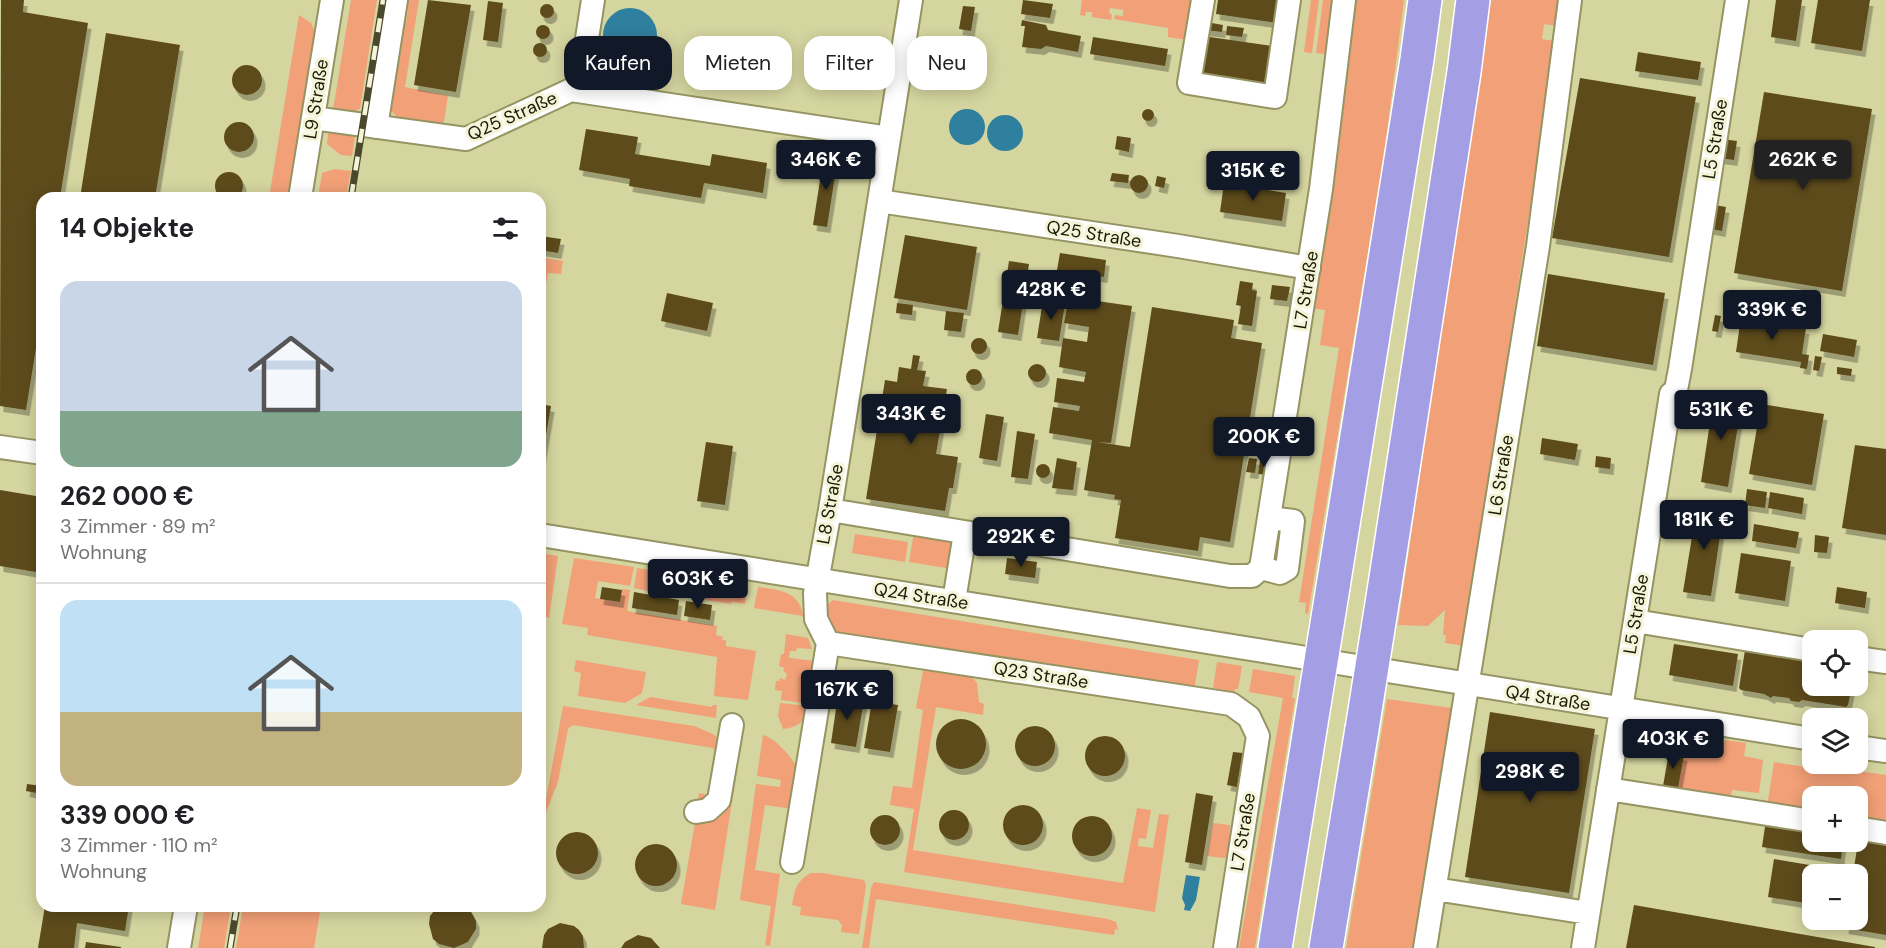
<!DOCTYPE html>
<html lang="de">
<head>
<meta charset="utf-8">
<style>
  body { margin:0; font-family:"DM Sans",sans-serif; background:#f6f6f6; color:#202124; height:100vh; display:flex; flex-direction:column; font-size:22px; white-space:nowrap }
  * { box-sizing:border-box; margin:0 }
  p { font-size:20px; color:#757577 }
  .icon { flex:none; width:33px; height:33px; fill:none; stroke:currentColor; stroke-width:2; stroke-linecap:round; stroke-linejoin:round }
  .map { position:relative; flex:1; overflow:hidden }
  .details { position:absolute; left:36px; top:192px; width:510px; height:720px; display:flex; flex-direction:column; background:#fff; border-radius:18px; box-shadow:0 3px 15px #0003 }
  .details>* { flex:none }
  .top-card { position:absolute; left:564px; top:36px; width:570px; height:54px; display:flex; gap:12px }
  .controls { position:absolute; left:1802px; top:630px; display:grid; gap:12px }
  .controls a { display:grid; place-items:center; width:66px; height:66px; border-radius:12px; background:#fff; box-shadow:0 3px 15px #0003; font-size:30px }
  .price { position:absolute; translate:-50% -51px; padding:0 14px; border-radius:6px; background:#111827; color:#fff; font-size:20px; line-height:39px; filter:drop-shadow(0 2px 3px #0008) }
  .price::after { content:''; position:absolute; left:50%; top:36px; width:18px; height:14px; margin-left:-9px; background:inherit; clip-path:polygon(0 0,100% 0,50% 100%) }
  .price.current { background:#222; color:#fff }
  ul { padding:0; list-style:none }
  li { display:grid; align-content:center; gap:12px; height:318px; padding:0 24px }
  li+li { border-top:2px solid #e0e0e0 }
  li span { display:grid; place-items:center; height:186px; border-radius:18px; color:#555 }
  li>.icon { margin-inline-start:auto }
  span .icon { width:108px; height:108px; fill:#fffc; stroke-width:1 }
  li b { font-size:26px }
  h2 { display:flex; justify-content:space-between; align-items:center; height:72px; padding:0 24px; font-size:26px }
  .chip { padding:0 21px; border-radius:18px; background:#fff; box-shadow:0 3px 15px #0003; font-size:21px; line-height:54px }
  .chip.current { background:#111827; color:#fff }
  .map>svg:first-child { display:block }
  .green { fill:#f1a077 }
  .water { fill:#2f809f }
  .building { fill:#5d4b1d; filter:url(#shadow) }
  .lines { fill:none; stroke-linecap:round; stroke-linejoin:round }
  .minor-casing { stroke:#959462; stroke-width:26 }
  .highway-casing { stroke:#fff; stroke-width:36 }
  .minor { stroke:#fff; stroke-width:22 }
  .highway { stroke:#a49fe5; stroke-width:33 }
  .rail-casing { stroke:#4a492d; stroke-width:7 }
  .rail { stroke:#f4f4d9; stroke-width:4.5; stroke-dasharray:14; stroke-linecap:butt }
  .highway-bridge-casing { stroke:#fff; stroke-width:36; stroke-linecap:butt }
  .highway-bridge { stroke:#a49fe5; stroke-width:33 }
  .labels { text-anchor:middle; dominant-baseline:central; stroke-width:6; stroke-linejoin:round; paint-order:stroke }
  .street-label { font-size:18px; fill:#1b1a06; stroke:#f4f4d9 }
</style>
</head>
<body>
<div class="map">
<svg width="1886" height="948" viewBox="0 0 1886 948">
  <defs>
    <filter id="shadow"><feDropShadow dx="3.5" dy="6" stdDeviation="0" flood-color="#0004"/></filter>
  </defs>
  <rect width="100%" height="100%" fill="#d5d5a0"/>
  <path class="green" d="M351,0H377L360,109L353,112L333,110Z
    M403,0H419L405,87L448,96L443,128C422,125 399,126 388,106L400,22H406L408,10L402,9Z
    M1082,0H1192L1187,40L1168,37V28L1114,19L1115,15L1123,16V10L1110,8L1109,13L1112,15L1111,20L1092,17V12H1086L1085,16L1080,15Z
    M1311,0H1319L1312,53L1304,52Z
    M1323,0H1337L1331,55L1316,53Z
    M1350,0H1404L1384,155L1308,614L1305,613L1306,603L1299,602L1339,348L1320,345L1325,310L1310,308Z
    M1489,0H1560L1557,26L1544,24L1542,39L1555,41L1505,372H1508L1465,646L1445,643L1446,635H1443L1445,610L1428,626L1398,625Z
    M299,15L311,23L316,34L289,198H269Z
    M339,128L356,130L352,156L341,155L327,144L328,134Z
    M334,169L351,171L346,198H318L322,173Z
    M540,257L563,261L561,274L548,273L540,316Z
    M914,532L953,541L952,569L909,562Z
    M855,534L908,542L905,562L852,553Z
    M540,553L558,556L549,618L540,616Z
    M574,558L634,567L630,586L598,581L595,598L620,602L622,589L630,590L627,611L717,626L716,635L723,637L722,640H726V646L756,651L748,700L714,696L717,657L587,635L588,628L562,624Z
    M637,568L656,571L653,592L634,588Z
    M662,572L697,577L694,591L690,590L689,597L659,593Z
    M709,579L748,585L745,604L732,602L731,604L705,600Z
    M758,587C778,590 800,591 803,616L754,608Z
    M833,600L1199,660L1194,691L835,632L825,621L826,606Z
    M786,634L808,638L812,649L797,648L796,651H790L789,658L815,661L810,704L781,700L782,691L775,690L776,681H779L780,678L785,680L787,674L783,671L785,668L779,666L781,654H784Z
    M576,660L646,672L642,693L625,703L578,696L581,673L574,671Z
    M1217,662L1242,666L1238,689H1235L1234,692L1213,688Z
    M927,666L971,676L977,683L979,702L984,704L983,715L936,707L913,850L1123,883L1137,808L1151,810L1146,839L1139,838L1138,846L1153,848L1159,814L1169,815L1155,912L904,872L914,809L890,805L893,786L912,788L923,710L916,708L923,671Z
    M1253,669L1295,676L1292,698H1295L1255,948H1239L1283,698L1249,692Z
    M650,697L712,707L713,705H717L716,718L636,705Z
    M1387,699L1452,708L1453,715L1414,948H1346Z
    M780,703L809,706C807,721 797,728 783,729L778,716Z
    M563,706L694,726L713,734L720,740L717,793L697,807L699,793L709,795L718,753L713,748L573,725L568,729L558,782L542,822Z
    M743,732L715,910L681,904L696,817L709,815L737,733Z
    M763,735C774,737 796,760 798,772C800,780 794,800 793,809L765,805L755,870L780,874L770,946L765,945L771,906L740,900L756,784L780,787L781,780L757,776Z
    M1725,740L1746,743L1744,756L1763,760L1759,793L1732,790L1730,800L1677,792L1684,752L1707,755L1721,750Z
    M1774,762L1838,772L1839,768L1886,775V826L1857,821V796H1812V814L1767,807Z
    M1213,823L1230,825L1229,838L1233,839L1231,855L1225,858L1207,856Z
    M811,873H822L864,880L866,885L859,934L841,932L842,925L838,920L800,915L801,907L792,905C795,890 796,881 811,873Z
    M874,882L1108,919L1116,922L1118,930L1115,929L1114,935L1107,934L876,899L869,948H862L871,888Z
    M205,906H231L224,948H198Z
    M243,906H321L314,948H236Z"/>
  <path class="water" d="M603 35a27 27 0 1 1 54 0a27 27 0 1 1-54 0Z
    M949 127a18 18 0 1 1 36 0a18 18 0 1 1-36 0Z
    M987 133a18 18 0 1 1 36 0a18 18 0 1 1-36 0Z
    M1186,875L1200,877L1196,900L1190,911L1184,910L1185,905L1182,898Z"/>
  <path class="building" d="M1,0H24L23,12L88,23L60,198H42V311L26,410L0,406Z
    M428,0L471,5L456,92L414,85Z
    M1023,0L1053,4L1050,18L1021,14Z
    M1218,0H1281L1277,23L1216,14Z
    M1776,0H1802L1796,41L1771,37Z
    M1818,0H1870L1862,51L1811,43Z
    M488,1L503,3L498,42L483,40Z
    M540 11a7 7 0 1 1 14 0a7 7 0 1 1-14 0Z
    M963,6L975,7L971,31L959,29Z
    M1022,20L1046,25L1048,30L1081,36L1078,52L1046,46L1041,49L1022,47L1025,26H1021Z
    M1206,22L1223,25L1222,32L1205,30Z
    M536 32a7 7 0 1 1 14 0a7 7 0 1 1-14 0Z
    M1227,26L1244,28L1242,37L1226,35Z
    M106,33L180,45L155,198H80Z
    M1203,36L1272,46L1267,83L1198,73Z
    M1093,37L1168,49L1165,66L1090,54Z
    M533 50a7 7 0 1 1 14 0a7 7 0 1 1-14 0Z
    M1638,52L1701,62L1698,80L1635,71Z
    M232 80a15 15 0 1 1 30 0a15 15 0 1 1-30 0Z
    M1580,78L1696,97L1669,257L1552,238Z
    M1764,92L1872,109L1842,291L1734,273Z
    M1142 115a6 6 0 1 1 12 0a6 6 0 1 1-12 0Z
    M224 137a15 15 0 1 1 30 0a15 15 0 1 1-30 0Z
    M586,129L638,137L635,154L710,166L712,154L767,163L763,193L704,183L701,198L629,186L630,179L579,170Z
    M1117,136L1131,138L1129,152L1115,149Z
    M1722,139L1737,141L1734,160L1720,158Z
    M824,155L838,157L827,227L813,225Z
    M215 186a14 14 0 1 1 28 0a14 14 0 1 1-28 0Z
    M1112,173L1129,175L1128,183L1110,181Z
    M1130 184a9 9 0 1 1 18 0a9 9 0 1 1-18 0Z
    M1157,176L1166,178L1164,188L1155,186Z
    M1224,183L1286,193L1282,221L1220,212Z
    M1710,204L1726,207L1722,231L1706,228Z
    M905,235L977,247L967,310L894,298Z
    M540,236L561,239L558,253L540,250Z
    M1060,253L1106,260L1104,277L1057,270Z
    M1009,261L1029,264L1018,335L998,332Z
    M1548,274L1665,293L1653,365L1537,346Z
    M1240,281L1253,283L1252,290L1257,291L1252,326L1238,324L1241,306L1236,305Z
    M1272,285L1290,287L1287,301L1270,299Z
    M667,293L713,303L707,331L661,321Z
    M1069,297L1132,306L1111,443L1097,442L1130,447L1152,307L1234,320L1231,338L1262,343L1230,542L1200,537L1198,551L1115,538L1121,500L1114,499L1115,495L1084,490L1092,440L1049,433L1053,407L1079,411L1080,406L1054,402L1057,378L1084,382L1086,372L1059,367L1063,338L1087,342L1089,327L1064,323Z
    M1043,300L1065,304L1059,341L1037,338Z
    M897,303L913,305L912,315L896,313Z
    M946,311L964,313L961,332L944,330Z
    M1715,315L1721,316L1718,332L1712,331Z
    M1741,317L1806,328L1802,354L1809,355L1807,369L1800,368L1801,362L1736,352Z
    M1823,334L1857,340L1854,357L1820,351Z
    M971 346a8 8 0 1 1 16 0a8 8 0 1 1-16 0Z
    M913,355L920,356L917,370L926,371L923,386L947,389L936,454L958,457L953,488H949L945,511L866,499L885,380L897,382L899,367L911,369Z
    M1815,356L1822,357L1819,371L1813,370Z
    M1028 373a9 9 0 1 1 18 0a9 9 0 1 1-18 0Z
    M1837,367L1852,369L1851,376L1837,374Z
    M966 377a8 8 0 1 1 16 0a8 8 0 1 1-16 0Z
    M1714,396L1742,401L1728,487L1701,482Z
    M540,404L551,406L541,465H540Z
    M1761,404L1824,414L1812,485L1749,474Z
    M986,414L1004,417L997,461L979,458Z
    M1017,431L1035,434L1028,479L1011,477Z
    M1542,438L1578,444L1575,460L1540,454Z
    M706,442L733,446L725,505L697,501Z
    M1855,445L1886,449V535L1842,528Z
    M1596,456L1611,458L1610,469L1595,467Z
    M1057,458L1077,462L1073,490L1052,488Z
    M1249,458L1257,459L1255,473L1246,472Z
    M1260,461L1270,462L1268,475L1258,474Z
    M1036 471a7 7 0 1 1 14 0a7 7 0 1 1-14 0Z
    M1747,489L1767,492L1765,508L1745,505Z
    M0,490L42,497V573L0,566Z
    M1770,492L1804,498L1802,514L1768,508Z
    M1697,506L1724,510L1711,596L1683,592Z
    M1754,524L1799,532L1796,548L1752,541Z
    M1815,535L1829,537L1827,553L1814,552Z
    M1741,553L1791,561L1785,601L1735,593Z
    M1007,558L1037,562L1035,578L1005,574Z
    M602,587L622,590L620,602L600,599Z
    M1837,587L1867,592L1865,608L1835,603Z
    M634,592L679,600L677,615L632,608Z
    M686,601L712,605L710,620L684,616Z
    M1674,644L1738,654L1733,686L1669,675Z
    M1745,650L1812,659V686H1852L1848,705L1846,707L1802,700L1799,702L1791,701L1789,698L1773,696L1771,698L1764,694L1741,690L1739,688Z
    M838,695L864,700L856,747L831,743Z
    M872,701L898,705L890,752L864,748Z
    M1490,712L1595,729L1569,893L1465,877Z
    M936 744a25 25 0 1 1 50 0a25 25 0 1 1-50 0Z
    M1015 746a20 20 0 1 1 40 0a20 20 0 1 1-40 0Z
    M1085 756a20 20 0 1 1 40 0a20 20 0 1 1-40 0Z
    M1233,752L1243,753L1237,787L1227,785Z
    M1669,752L1684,755L1678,788L1663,786Z
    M27,784L42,786V794L26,791Z
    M1196,793L1213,796L1202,865L1185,862Z
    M1003 825a20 20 0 1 1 40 0a20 20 0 1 1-40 0Z
    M939 825a15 15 0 1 1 30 0a15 15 0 1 1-30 0Z
    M870 830a15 15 0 1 1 30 0a15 15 0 1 1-30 0Z
    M1072 836a20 20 0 1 1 40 0a20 20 0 1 1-40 0Z
    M1766,820L1812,827V842H1843L1841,859L1762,847Z
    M556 853a21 21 0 1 1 42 0a21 21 0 1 1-42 0Z
    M1859,836L1886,841V935L1845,928L1846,920H1857V874H1853Z
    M635 865a21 21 0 1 1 42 0a21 21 0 1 1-42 0Z
    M1774,859L1839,870L1838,874H1812V904L1768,897Z
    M1634,905L1875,947V948H1626Z
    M45,906H129L125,931L77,923L74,948H38Z
    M438,906L469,908L476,921V929L468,942L454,948L439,944L433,939L429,924L430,916Z
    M560,923L574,926L579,930L583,936L584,948H542L544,935L548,929Z
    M638,935L651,938L660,948H621L625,942Z
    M86,942L121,947V948H85Z"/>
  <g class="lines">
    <g class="minor-casing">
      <path id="minor" d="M1203,0L1189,83L1275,97L1289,0
        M579,90L593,0
        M313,118L466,139L571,90L889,138
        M376,127L396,0
        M300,198L332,0
        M879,201L1178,246L1309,268
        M0,447L42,453
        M830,510L1230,576H1252L1261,568L1321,189L1344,0
        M540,535L1812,739
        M1261,568L1280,573L1287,569L1293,521L1270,518
        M954,601L965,533
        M1635,621L1812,650
        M828,643L1231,704L1249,717L1258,736L1225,948
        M1857,658L1886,662
        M1857,747L1886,751
        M1608,789L1812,821
        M696,812L708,810L719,800L732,725
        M1857,828L1886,833
        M792,862L828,643L816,619L815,593L830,510L911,0
        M1435,889L1588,913
        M179,948L186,906
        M1425,948L1538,246L1570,0
        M1583,948L1671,394L1675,395L1680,369L1737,0"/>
    </g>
    <g class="highway-casing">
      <path id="highway" d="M1333,587L1417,59L1425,0
        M1384,591L1464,72L1473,0
        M1275,948L1311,723
        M1326,948L1362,729"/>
    </g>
    <use href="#minor" class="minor"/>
    <use href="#highway" class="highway"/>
    <g class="rail-casing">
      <path id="rail" d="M351,198L383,0
        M230,948L237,906"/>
    </g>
    <use href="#rail" class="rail"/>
    <g class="highway-bridge-casing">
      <path id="highway-bridge" d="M1311,723L1333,587
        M1362,729L1384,591"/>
    </g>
    <use href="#highway-bridge" class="highway-bridge"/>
  </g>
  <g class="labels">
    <g class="street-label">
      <text transform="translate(316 99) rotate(-81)">L9 Straße</text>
      <text transform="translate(512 116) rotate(-24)">Q25 Straße</text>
      <text transform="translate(1715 139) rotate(-81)">L5 Straße</text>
      <text transform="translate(1094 234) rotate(9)">Q25 Straße</text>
      <text transform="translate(1306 290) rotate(-81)">L7 Straße</text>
      <text transform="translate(1501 475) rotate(-81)">L6 Straße</text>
      <text transform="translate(830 504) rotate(-80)">L8 Straße</text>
      <text transform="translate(921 596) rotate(9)">Q24 Straße</text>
      <text transform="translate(1636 614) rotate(-81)">L5 Straße</text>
      <text transform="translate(1041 675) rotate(9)">Q23 Straße</text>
      <text transform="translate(1548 698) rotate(9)">Q4 Straße</text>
      <text transform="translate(1243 832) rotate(-81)">L7 Straße</text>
    </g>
  </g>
</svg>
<div class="controls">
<a><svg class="icon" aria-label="locate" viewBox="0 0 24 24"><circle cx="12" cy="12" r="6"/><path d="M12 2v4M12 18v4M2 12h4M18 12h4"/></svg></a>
<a><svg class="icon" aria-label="layers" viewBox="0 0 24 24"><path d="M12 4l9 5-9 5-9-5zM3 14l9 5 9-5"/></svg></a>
<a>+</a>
<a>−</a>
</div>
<b class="price" style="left:826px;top:191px">346K €</b>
<b class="price current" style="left:1803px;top:191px">262K €</b>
<b class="price" style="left:1253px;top:202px">315K €</b>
<b class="price" style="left:1051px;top:321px">428K €</b>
<b class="price" style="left:1772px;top:341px">339K €</b>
<b class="price" style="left:1721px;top:441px">531K €</b>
<b class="price" style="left:911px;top:445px">343K €</b>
<b class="price" style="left:1264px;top:468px">200K €</b>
<b class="price" style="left:1704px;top:551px">181K €</b>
<b class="price" style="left:1021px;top:568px">292K €</b>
<b class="price" style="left:698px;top:610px">603K €</b>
<b class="price" style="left:847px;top:721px">167K €</b>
<b class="price" style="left:1673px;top:770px">403K €</b>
<b class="price" style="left:1530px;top:803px">298K €</b>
<div class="top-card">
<a class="chip current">Kaufen</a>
<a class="chip">Mieten</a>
<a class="chip">Filter</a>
<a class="chip">Neu</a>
</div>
<section class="details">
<h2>14 Objekte<svg class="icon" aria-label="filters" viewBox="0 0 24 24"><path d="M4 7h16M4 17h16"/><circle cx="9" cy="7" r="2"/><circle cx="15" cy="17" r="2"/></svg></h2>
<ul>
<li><span style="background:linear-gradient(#c9d6e8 70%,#7fa58c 0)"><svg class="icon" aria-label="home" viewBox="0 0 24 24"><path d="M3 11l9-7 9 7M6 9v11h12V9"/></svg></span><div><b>262 000 €</b><p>3 Zimmer · 89 m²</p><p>Wohnung</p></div></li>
<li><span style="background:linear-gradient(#bfe0f5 60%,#c2b280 0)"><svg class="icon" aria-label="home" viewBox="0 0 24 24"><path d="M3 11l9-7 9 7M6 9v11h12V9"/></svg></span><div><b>339 000 €</b><p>3 Zimmer · 110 m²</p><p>Wohnung</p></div></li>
</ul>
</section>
</div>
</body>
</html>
